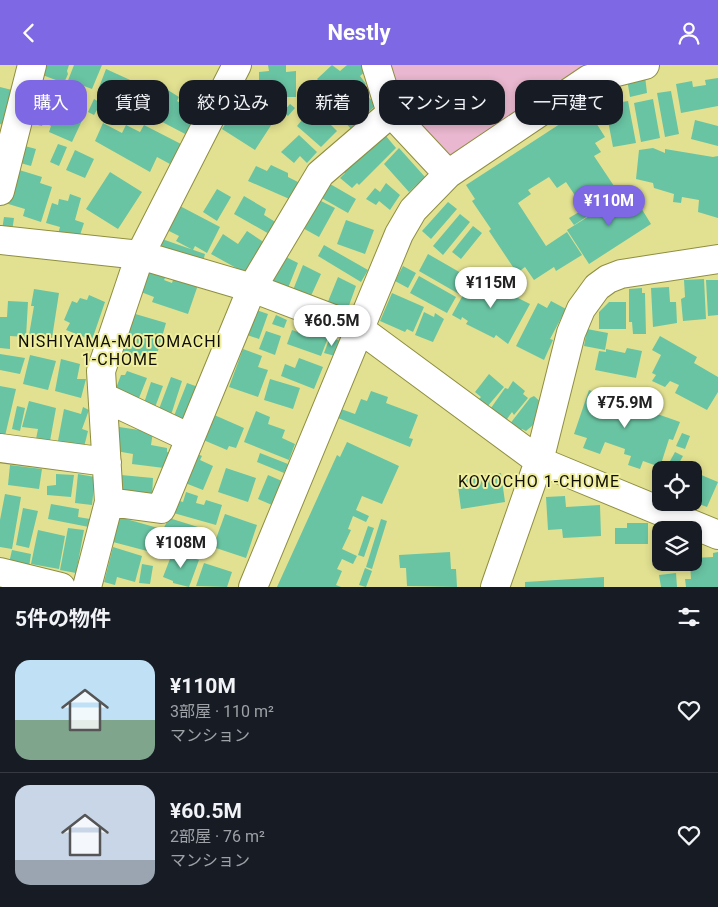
<!DOCTYPE html>
<html lang="ja">
<head>
<meta charset="utf-8">
<style>
  body { margin:0; font-family:Roboto,"Noto Sans JP",sans-serif; background:#20242c; color:#f1f3f6; height:100vh; display:flex; flex-direction:column; font-size:19px; white-space:nowrap }
  * { box-sizing:border-box; margin:0 }
  p { font-size:16px; color:#9ea1a6 }
  .icon { flex:none; width:28px; height:28px; fill:none; stroke:currentColor; stroke-width:2; stroke-linecap:round; stroke-linejoin:round }
  .map { position:relative; height:522px; overflow:hidden }
  .side { display:flex; flex-direction:column; background:#171b24; flex:1 }
  .side>* { flex:none }
  .hud { position:absolute; left:15px; top:15px; width:689px; height:45px; display:flex; gap:10px }
  .buttons { position:absolute; left:652px; top:396px; display:grid; gap:10px }
  .buttons a { display:grid; place-items:center; width:50px; height:50px; border-radius:10px; background:#171b24; box-shadow:0 2px 8px #0003; font-size:25px }
  .price { position:absolute; translate:-50% -42px; padding:0 11px; border-radius:18px; background:#fff; color:#222; font-size:16px; line-height:32px; filter:drop-shadow(0 1px 2px #0008) }
  .price::after { content:''; position:absolute; left:50%; top:30px; width:15px; height:11px; margin-left:-8px; background:inherit; clip-path:polygon(0 0,100% 0,50% 100%) }
  .price.on { background:#7e68e3; color:#fff }
  ul { padding:0; list-style:none }
  li { display:flex; align-items:center; gap:15px; height:125px; padding:0 15px }
  li+li { border-top:1px solid #363941 }
  li span { display:grid; place-items:center; flex:none; width:140px; height:100px; border-radius:15px; color:#555 }
  li>.icon { margin-inline-start:auto }
  span .icon { width:60px; height:60px; fill:#fffc; stroke-width:1 }
  li b { font-size:21px }
  h2 { display:flex; justify-content:space-between; align-items:center; height:60px; padding:0 15px; font-size:21px }
  .chip { padding:0 18px; border-radius:15px; background:#171b24; box-shadow:0 2px 8px #0003; font-size:18px; line-height:45px }
  .chip.on { background:#7e68e3; color:#fff }
  header { display:flex; justify-content:space-between; align-items:center; height:65px; padding:0 15px; background:#7e68e3; color:#fff; font-size:22px; font-weight:700 }
  .map>svg:first-child { display:block }
  .green { fill:#e9b7cf }
  .building { fill:#69c4a3 }
  .lines { fill:none; stroke-linecap:round; stroke-linejoin:round }
  .minor-casing { stroke:#8f8e3f; stroke-width:30 }
  .minor { stroke:#fff; stroke-width:28 }
  .labels { text-anchor:middle; dominant-baseline:central; stroke-width:4; stroke-linejoin:round; paint-order:stroke }
  .neighbourhood-label { font-size:16px; letter-spacing:1px; fill:#0e0d00; stroke:#efee9e }
</style>
</head>
<body>
<header><svg class="icon" aria-label="back" viewBox="0 0 24 24"><path d="M15 5l-7 7 7 7"/></svg>Nestly<svg class="icon" aria-label="person" viewBox="0 0 24 24"><circle cx="12" cy="8" r="4"/><path d="M4 21q1-7 8-7t8 7"/></svg></header>
<div class="map">
<svg width="718" height="522" viewBox="0 0 718 522">
  <rect width="100%" height="100%" fill="#e2e191"/>
  <path class="green" d="M384,0H593L559,15L454,91H441L400,45Z"/>
  <path class="building" d="M40,0H69L67,6L68,9L64,18L37,8Z
    M74,0H102L92,24L84,21L81,23L67,18Z
    M268,0H286V7L296,6V32H259V7L269,6Z
    M332,0L340,6L347,0H363L367,5L360,11L366,19L341,40L317,14Z
    M106,4L150,24L141,44L98,25Z
    M645,11L647,28L630,32L627,14Z
    M718,13V41L681,48L676,19L692,16L693,22L706,20L705,15Z
    M0,22L12,25L4,60L0,59Z
    M32,22L50,26L46,44L29,39Z
    M163,22L179,32L177,36L200,51L189,71L147,49Z
    M363,26L376,40L351,64L338,49Z
    M671,26L679,69L665,72L657,28Z
    M252,31L279,48L255,85L222,64L232,49L247,59L253,48L246,43Z
    M94,34L101,38L94,50L88,47Z
    M653,34L660,73L641,77L634,38Z
    M58,36L86,47L72,77L49,67L51,61L46,58Z
    M628,36L636,78L613,82L605,40Z
    M290,39L295,43L288,51L283,47Z
    M28,41L46,46L42,61L25,57Z
    M586,42L605,72L595,78L601,87L594,91L620,130L574,160L569,153L584,144L566,117L557,123L549,112L528,125L531,129L518,138L546,181L567,167L582,190L556,206L554,202L534,215L525,202L517,208L489,166L491,164L472,136L475,134L466,120Z
    M319,48L337,66L321,82L297,61L307,49L314,54Z
    M695,55L718,61V81L691,74Z
    M103,58L122,68L126,60L140,67L144,60L181,79L170,99L157,92L150,107L95,76Z
    M381,65L396,83L359,120L357,118L352,123L340,113L345,108L341,104Z
    M299,70L317,87L307,98L300,91L294,98L281,87Z
    M58,79L67,82L59,101L50,97Z
    M21,80L36,84L31,101L17,97Z
    M399,83L425,112L409,127L384,99Z
    M653,83L665,88V84L713,92L718,91V153L698,147L699,135L682,132L681,138L673,137L674,129L654,123L653,118L636,114L639,85Z
    M75,85L94,94L85,113L66,105Z
    M271,100L288,108V112L298,117L294,136L248,116L256,101L267,106Z
    M16,104L42,112L40,118L52,122L41,157L23,151L25,144L5,138Z
    M110,107L142,127L118,164L86,144Z
    M325,116L356,134L348,148L318,131Z
    M386,118L400,130L390,145L379,136L376,140L366,134L375,123L380,127Z
    M217,124L231,132L217,156L203,147Z
    M630,125L651,159L589,199L567,165Z
    M70,129L81,133L75,155L84,158L80,170L72,168L70,173L58,169L60,162L46,158L52,138L58,140L59,134L68,136Z
    M244,131L266,144L264,150L277,158L271,170L234,149Z
    M315,133L335,143L319,172L299,161Z
    M448,137L457,144L431,174L422,166Z
    M178,140L220,162L207,188L195,181L193,185L176,176L179,171L165,164Z
    M460,149L470,157L443,190L433,181Z
    M4,152L14,153L12,167L2,165Z
    M346,155L374,165L365,189L337,179Z
    M473,161L482,168L461,194L452,187Z
    M247,166L265,178L247,209L211,189L223,169L238,179Z
    M162,174L205,189L203,197L159,182Z
    M324,180L368,205L361,217L318,191Z
    M278,188L298,198L288,223L268,215Z
    M428,189L468,212L459,229L419,206Z
    M303,200L321,209L310,233L293,225Z
    M403,201L416,208L408,223L395,216Z
    M148,205L166,211L164,215L172,218L175,209L199,217L188,249L152,237L154,232L141,227Z
    M474,210L494,220L496,217L512,225L510,229L530,239L508,279L496,270L494,273L466,259L468,256L462,252L461,255L452,250Z
    M419,211L456,232L447,248L410,228Z
    M338,212L356,221L347,246L327,239Z
    M704,214L706,254L683,256L681,234L685,232L684,215Z
    M706,215H718V250L708,251Z
    M669,222L670,237H676L677,258L653,262L651,223Z
    M642,223V228H645L646,269H633L632,257H629V224Z
    M34,224L59,228L52,273L29,270L34,241H31Z
    M392,228L424,242L413,267L407,264L405,267L380,256Z
    M89,230L105,237L92,275L66,265L70,258L64,255L72,236L77,238L80,233L87,235Z
    M8,236L28,237L26,272L10,271V284L0,283V252H7Z
    M551,236L566,244L550,274L553,275L544,295L516,281L538,238L547,243Z
    M609,237H626V264H599V247Z
    M250,243L268,249L259,274L241,268Z
    M424,247L434,252L435,248L444,254L433,277L415,270Z
    M132,248L166,258L156,293L141,290L140,294L120,288Z
    M276,250L287,255L284,263L272,259Z
    M306,262L329,270L321,291L287,279L292,265L303,269Z
    M587,264L608,268L605,285L584,281Z
    M266,266L281,271L275,290L259,284Z
    M660,271L697,292L694,298L718,312V327L707,345L675,328L679,320L670,316L665,322L652,316L656,310L652,308L661,290L652,285Z
    M330,272L340,276L335,291L324,288Z
    M627,283L642,286L636,313L595,305L599,286L606,287V284L625,288Z
    M243,284L262,291L258,302L268,305L258,332L229,322Z
    M0,289L25,293L20,309L0,305Z
    M30,290L56,296L48,325L23,319Z
    M299,293L323,302L314,324L281,311L285,299L295,303Z
    M61,294L80,299L77,314H86L81,333L55,326Z
    M127,306L147,313L137,338L113,331L121,310H125Z
    M489,309L504,322L487,342L478,335L481,332L475,327Z
    M171,312L182,316L171,350L159,344Z
    M270,314L300,323L293,344L264,335Z
    M513,316L525,326L523,329L528,333L514,350L512,347L507,354H503L495,350L497,348L491,343L505,323L508,324Z
    M151,317L163,321L154,345L143,341Z
    M187,318L201,323L189,356L174,351Z
    M0,321L16,324L5,371L0,369Z
    M589,325L680,357L673,375L669,374L660,402L643,396L640,404L628,400L631,391L624,389L625,384L605,377L600,389L583,383L587,373L574,369Z
    M371,326L388,332L386,338L418,350L409,373L413,374L410,382L338,353L341,344L355,349L361,334L367,336Z
    M534,331L544,340L535,351L539,355L526,366L522,364L518,368L509,360L530,333Z
    M29,336L56,343L50,376L36,374L38,364L22,362Z
    M17,341L25,343L20,366L12,364Z
    M83,342L89,345L82,364L88,366L84,382L58,376L64,344L81,349Z
    M256,346L270,352L268,359L285,365L282,373L295,379L289,395L244,377Z
    M212,349L244,363L236,383L229,381L227,385L201,374Z
    M119,362L153,367L151,380L167,383V387L172,388L164,403L132,399L133,389L116,386Z
    M682,368L690,371L685,384L676,381Z
    M347,377L399,401L382,439L362,431L356,445L369,451L366,457L353,451L348,464L351,465L342,484L357,491L353,499L342,494L337,504L342,506L336,520L341,522H277L337,390L340,392Z
    M193,387L202,391L200,395L213,401L203,425L180,416Z
    M675,387L683,391L675,405H665Z
    M260,388L288,399L284,408L257,397Z
    M10,400L42,404L39,424L8,420Z
    M226,403L256,413L248,437L218,427Z
    M694,407L718,417L707,442L694,437Z
    M501,408L505,437L461,444L457,414Z
    M56,409L74,410L71,432L47,430V421L56,420Z
    M78,409L95,412L92,440L75,438Z
    M121,410L153,413L152,432L119,429Z
    M268,410L282,416L272,440L258,434Z
    M186,427L198,431L196,438L204,440L206,435L222,440L216,460L170,447L173,434L183,437Z
    M5,429L21,432L12,484L0,482V455Z
    M565,431L566,442L600,440L601,471L563,473L562,464L548,465L546,432Z
    M51,439L79,444L78,452L90,454L89,462L48,454Z
    M23,443L38,446L29,483L16,480Z
    M225,449L257,460L246,493L213,482Z
    M119,452L158,463L151,487L113,477Z
    M169,453L198,462L195,470L201,472L199,480L161,468Z
    M381,454L387,456L372,504L366,502Z
    M627,458H648V479H615V463H627Z
    M368,461L374,463L364,492L358,490Z
    M68,463L84,465L76,508L60,505Z
    M38,465L65,471L59,504L31,499Z
    M661,468V496L656,497L653,469Z
    M113,482L142,491L135,517L117,512L115,520L104,517Z
    M12,485L31,489L29,502L9,498Z
    M173,486L199,495L189,522L173,518V516L163,512Z
    M450,487L451,504H456L457,522L407,521L406,503H400L399,490Z
    M718,487V522H686L685,514H691L690,498H694V493L713,492V488Z
    M204,498L232,507L227,522L196,521Z
    M142,499L153,501L150,519L139,518Z
    M365,503L372,506L366,522L359,520Z
    M676,508L677,522H661L659,510Z
    M604,512V522H525V517Z"/>
  <g class="lines">
    <g class="minor-casing">
      <path id="minor" d="M376,0L391,48L448,109
        M0,126L32,0
        M0,175L140,190L252,223L360,264L539,396L718,470
        M103,332L190,373
        M0,383L107,397
        M109,437L161,444L252,223L320,109L391,48
        M0,507L61,522
        M87,522L109,437L101,306L140,190L237,0
        M253,522L399,169L413,145L448,109L589,14L645,0
        M495,522L539,396L571,268L581,244L597,222L608,214L621,209L718,194"/>
    </g>
    <use href="#minor" class="minor"/>
  </g>
  <g class="labels">
    <g class="neighbourhood-label">
      <text x="120" y="276">NISHIYAMA-MOTOMACHI<tspan x="120" dy="18">1-CHOME</tspan></text>
      <text x="539" y="416">KOYOCHO 1-CHOME</text>
    </g>
  </g>
</svg>
<div class="buttons">
<a><svg class="icon" aria-label="locate" viewBox="0 0 24 24"><circle cx="12" cy="12" r="6"/><path d="M12 2v4M12 18v4M2 12h4M18 12h4"/></svg></a>
<a><svg class="icon" aria-label="layers" viewBox="0 0 24 24"><path d="M12 4l9 5-9 5-9-5zM3 14l9 5 9-5"/></svg></a>
</div>
<b class="price on" style="left:609px;top:162px">¥110M</b>
<b class="price" style="left:491px;top:244px">¥115M</b>
<b class="price" style="left:332px;top:282px">¥60.5M</b>
<b class="price" style="left:625px;top:364px">¥75.9M</b>
<b class="price" style="left:181px;top:504px">¥108M</b>
<div class="hud">
<a class="chip on">購入</a>
<a class="chip">賃貸</a>
<a class="chip">絞り込み</a>
<a class="chip">新着</a>
<a class="chip">マンション</a>
<a class="chip">一戸建て</a>
</div>
</div>
<section class="side">
<h2>5件の物件<svg class="icon" aria-label="filters" viewBox="0 0 24 24"><path d="M4 7h16M4 17h16"/><circle cx="9" cy="7" r="2"/><circle cx="15" cy="17" r="2"/></svg></h2>
<ul>
<li><span style="background:linear-gradient(#bfe0f5 60%,#7fa58c 0)"><svg class="icon" aria-label="home" viewBox="0 0 24 24"><path d="M3 11l9-7 9 7M6 9v11h12V9"/></svg></span><div><b>¥110M</b><p>3部屋 · 110 m²</p><p>マンション</p></div><svg class="icon" aria-label="heart" viewBox="0 0 24 24"><path d="M12 20l-8-8c-3-5 5-10 8-4 3-6 11-1 8 4z"/></svg></li>
<li><span style="background:linear-gradient(#c9d6e8 75%,#9aa5b1 0)"><svg class="icon" aria-label="home" viewBox="0 0 24 24"><path d="M3 11l9-7 9 7M6 9v11h12V9"/></svg></span><div><b>¥60.5M</b><p>2部屋 · 76 m²</p><p>マンション</p></div><svg class="icon" aria-label="heart" viewBox="0 0 24 24"><path d="M12 20l-8-8c-3-5 5-10 8-4 3-6 11-1 8 4z"/></svg></li>
</ul>
</section>
</body>
</html>
